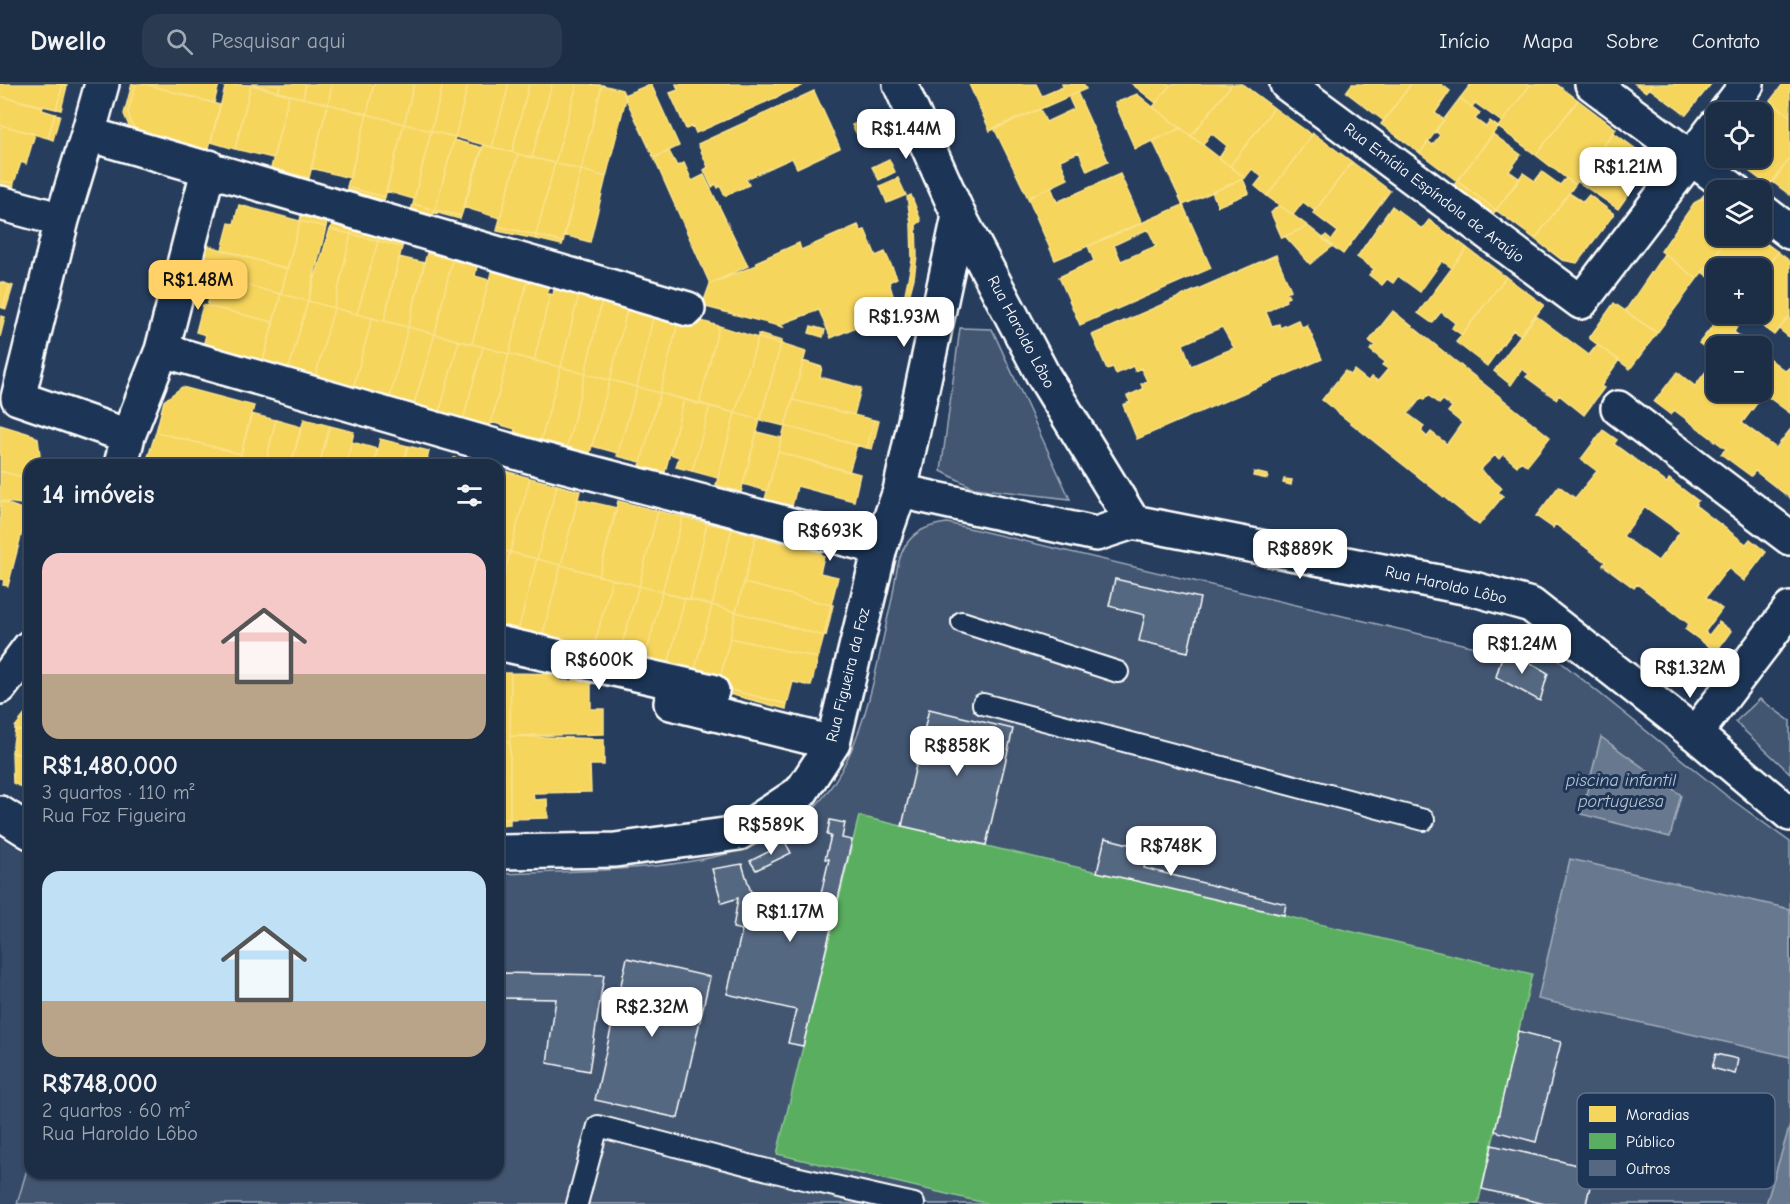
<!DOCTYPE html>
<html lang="pt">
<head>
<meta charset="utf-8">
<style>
  body { margin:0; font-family:"Comic Neue",sans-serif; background:#293a51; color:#f1f3f6; height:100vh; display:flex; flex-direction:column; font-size:22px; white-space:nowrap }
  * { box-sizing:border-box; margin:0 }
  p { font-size:20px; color:#a0a8b3 }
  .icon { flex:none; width:33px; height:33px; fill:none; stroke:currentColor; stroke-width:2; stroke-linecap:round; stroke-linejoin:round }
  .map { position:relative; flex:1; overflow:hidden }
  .side { position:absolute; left:24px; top:375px; width:480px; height:720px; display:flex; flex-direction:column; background:#1c2e46; border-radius:18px; box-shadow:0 2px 4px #0004,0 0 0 2px #3a4a5f }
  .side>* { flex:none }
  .buttons { position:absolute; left:1706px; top:18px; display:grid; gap:12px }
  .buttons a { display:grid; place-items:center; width:66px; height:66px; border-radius:12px; background:#1c2e46; box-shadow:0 2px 4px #0004,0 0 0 2px #3a4a5f; font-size:30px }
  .price { position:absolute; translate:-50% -51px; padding:0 14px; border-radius:12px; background:#fff; color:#222; font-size:20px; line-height:39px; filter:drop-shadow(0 2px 3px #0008) }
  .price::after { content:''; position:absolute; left:50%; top:36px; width:18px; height:14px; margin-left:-9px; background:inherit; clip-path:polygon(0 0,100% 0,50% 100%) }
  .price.on { background:#ffd166; color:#111 }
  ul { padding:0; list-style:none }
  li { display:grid; align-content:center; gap:12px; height:318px; padding:0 18px }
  li span { display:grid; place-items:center; height:186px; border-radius:18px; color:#555 }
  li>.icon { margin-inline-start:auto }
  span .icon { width:108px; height:108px; fill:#fffc; stroke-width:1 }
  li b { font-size:26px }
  h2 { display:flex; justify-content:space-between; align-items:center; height:72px; padding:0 18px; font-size:26px }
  header { display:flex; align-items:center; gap:36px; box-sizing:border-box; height:84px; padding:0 30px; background:#1c2e46; border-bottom:2px solid #3a4a5f }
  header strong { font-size:28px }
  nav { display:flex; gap:33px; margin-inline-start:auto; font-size:21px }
  .search { width:420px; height:54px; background:#293a51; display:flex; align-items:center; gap:15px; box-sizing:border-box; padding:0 21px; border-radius:18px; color:#a0a8b3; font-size:22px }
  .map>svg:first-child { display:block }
  .built { fill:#344a68 }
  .green { fill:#425672; stroke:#a0aab8; stroke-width:1.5 }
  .water { fill:#67788e; stroke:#a4aebb; stroke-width:1.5 }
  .homes { fill:#f6d55c; stroke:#f9e28d; stroke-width:1.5; fill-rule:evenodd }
  .public { fill:#5aae61; stroke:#8cc690; stroke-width:1.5 }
  .building { fill:#556781; stroke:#fff; stroke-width:1.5 }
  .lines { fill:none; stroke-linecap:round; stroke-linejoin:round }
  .lane-casing { stroke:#fff; stroke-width:24 }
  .street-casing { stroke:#fff; stroke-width:38 }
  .lane { stroke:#1d3557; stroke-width:20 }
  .street { stroke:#1d3557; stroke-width:33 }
  .labels { text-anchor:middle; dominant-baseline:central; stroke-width:6; stroke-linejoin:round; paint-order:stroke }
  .street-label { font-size:16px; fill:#fff; stroke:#1d3557 }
  .water-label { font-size:18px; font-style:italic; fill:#bbc2cc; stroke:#1d3557 }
  .key { fill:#1d3557; stroke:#617289; stroke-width:1.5 }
  .key-label { font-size:16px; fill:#fff }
</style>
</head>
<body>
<header>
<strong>Dwello</strong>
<div class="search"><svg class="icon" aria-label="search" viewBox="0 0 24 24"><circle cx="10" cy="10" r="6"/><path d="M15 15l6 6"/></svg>Pesquisar aqui</div>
<nav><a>Início</a><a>Mapa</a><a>Sobre</a><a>Contato</a></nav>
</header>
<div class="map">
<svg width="1790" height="1120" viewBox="0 0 1790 1120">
  <rect width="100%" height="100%" fill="#263d5e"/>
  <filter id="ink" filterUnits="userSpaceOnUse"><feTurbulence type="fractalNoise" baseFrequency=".0167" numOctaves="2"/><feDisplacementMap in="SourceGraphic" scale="12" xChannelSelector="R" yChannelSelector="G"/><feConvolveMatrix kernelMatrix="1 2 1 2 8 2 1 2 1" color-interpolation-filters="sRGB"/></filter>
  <g filter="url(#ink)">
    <path class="built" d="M0,754L30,770V1075L17,1120H0Z"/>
    <path class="green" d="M960,244L992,245L1070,415L974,404L941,387Z
      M947,439L1475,563C1495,565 1504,543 1526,550L1727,712L1790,758V1120H17L30,1075V1089H498V790C576,787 697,788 768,756C859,716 871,604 891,519C895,502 896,477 905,462C915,446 930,441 947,439Z
      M1760,615L1790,637V689L1735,638Z"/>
    <path class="water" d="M1601,653L1681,711L1670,753L1581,730Z
      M1570,775L1790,825V973L1538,915Z
      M1790,1041V1120H1766Z"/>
    <path class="homes" d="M0,0H63L56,25L0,12Z
      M63,0L67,2L61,26L56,25Z
      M132,0H136L128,28L131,39L138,49L131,47L124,30Z
      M136,0H145L220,21L208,68L138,49L131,39L128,28Z
      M145,0H219L214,19Z
      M226,0L251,1L235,65L211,58Z
      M252,0H280L278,8Z
      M280,0H306L303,14L278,8Z
      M332,0L328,20L303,14L306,0Z
      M332,0H374L367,30L328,20Z
      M374,0H414L404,40L367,30Z
      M414,0H443L431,47L404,40Z
      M443,0H468L455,53L431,47Z
      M468,0H509L492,63L455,53Z
      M509,0H529L512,68L492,63Z
      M529,0H552L532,74L512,68Z
      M552,0H577L555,79L532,74Z
      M577,0L602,1L581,86L555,79Z
      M651,0L679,62L654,74L624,11Z
      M676,0H801L802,2L696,49L693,42L686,45L670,9L678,6Z
      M969,0H1036L1042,12L1063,3L1062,0H1083L1086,5L990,47Z
      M1132,0H1171L1156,19Z
      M1171,0H1232L1191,52L1153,23Z
      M1232,0H1242L1274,24L1230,82L1219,74L1227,62L1211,49L1203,61L1191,52Z
      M1352,0H1411L1384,37L1346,8Z
      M1411,0H1441L1450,7L1435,29L1444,36L1420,69L1381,40Z
      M1471,0H1531L1502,38L1475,19L1472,23L1460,14Z
      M1531,0H1556L1578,16L1536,71L1498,43Z
      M1635,0H1652L1646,8Z
      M1652,0H1711L1686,31L1649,4Z
      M1783,0H1790V32L1770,17Z
      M251,1L289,11L273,74L235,65Z
      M602,1L622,6L626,14L606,93L581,86Z
      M814,7L840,64L797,84L792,74L746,95L749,101L725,112L720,102L718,104L716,100L712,103L704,86L708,83L698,60Z
      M1077,8L1108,77L1087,87L1079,68L1060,76L1068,95L1028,114L994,44L1040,25L1046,38L1074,25L1068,12Z
      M1137,10L1153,23L1181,44L1135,65L1115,19Z
      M289,11L328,20L309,94L271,84Z
      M0,12L43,23L42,26L55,30L48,54L0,41Z
      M1460,14L1480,29L1475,35L1486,43L1490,37L1498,43L1457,97L1420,69L1428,57L1433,61L1440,51L1435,47Z
      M1578,16L1616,45L1575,101L1536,71Z
      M1770,17L1790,32V74L1769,102L1733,75L1761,74V29Z
      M328,20L367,30L350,94L311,84Z
      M1274,24L1312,51L1267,112L1255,102L1262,93L1252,85L1245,94L1230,82Z
      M55,30L60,31L53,56L48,54Z
      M367,30L404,40L385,113L347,103Z
      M869,33L877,50L861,58L852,41Z
      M404,40L431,47L414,115L386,107Z
      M0,41L35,50L26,80L21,78L14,99L0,97Z
      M1181,44L1230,82L1245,94L1183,121L1153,57Z
      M431,47L455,53L435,126L413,120Z
      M1613,48L1652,77L1618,125L1577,97Z
      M1313,49L1352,78L1315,127L1303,118L1293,131L1267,112Z
      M1493,50L1521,71L1509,87L1520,95L1496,126L1457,97Z
      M454,56L483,64L461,132L435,126Z
      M483,61L518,70L500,134L463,123Z
      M669,67L677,82L684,79L692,97L704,91L748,182L710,200L654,74Z
      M518,70L555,79L536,151L498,142Z
      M1790,74V111L1773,98Z
      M889,75L895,88L879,96L872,83Z
      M1352,78L1390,107L1343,170L1323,155L1326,151L1332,156L1338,148L1313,129Z
      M555,79L581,86L563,158L536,151Z
      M272,84L309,94L308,97L271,87Z
      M581,86L606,93L590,158L564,151Z
      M1542,88L1560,101L1566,94L1575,101L1535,155L1496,126L1523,89L1535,97Z
      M1120,90L1142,139L1055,176L1028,114L1051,103L1057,118Z
      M898,94L906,111L887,119L880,102Z
      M1243,95L1249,109L1218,122L1212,108Z
      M0,97L14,99L13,104L0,101Z
      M1457,97L1496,126L1493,130L1454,101Z
      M347,103L385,113L384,116L347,106Z
      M1569,109L1583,118L1589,111L1614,130L1577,179L1562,176L1535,155Z
      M1705,110L1716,118V121L1708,115L1699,116Z
      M911,111L921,137L916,141L917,172L914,194L908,217L903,219L912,176L911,140L907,113Z
      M1701,115H1708L1716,121V152H1729L1697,195L1661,167L1694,119Z
      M413,120L435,126L433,132L411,126Z
      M239,121L300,137L287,185L222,166L229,139L234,140Z
      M1183,121L1211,184L1080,241L1059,193L1094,177L1088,162ZM1148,145L1156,162L1121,177L1114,161Z
      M1279,121L1293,131L1308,142L1282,154L1271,129Z
      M1392,122L1422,145L1429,136L1467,164L1452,184L1442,177L1420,208L1398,192L1393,199L1387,195L1382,201L1369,191L1374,185L1357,173Z
      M435,126L461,132L460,135L434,128Z
      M301,132L327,138L326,143L300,137Z
      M300,137L326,143L308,217L281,210Z
      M332,141L353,146L351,150L330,145Z
      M858,141L861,147L865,146L876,172L885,168L897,194L889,198L897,225L831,254L819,226L781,240L783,243L702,222L710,200L757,181L756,178L799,159L801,166Z
      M498,142L536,151V155L497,147Z
      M1308,142L1333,162L1310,180L1285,152Z
      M330,145L351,150L334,224L308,217Z
      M353,146L379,153L378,157L351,150Z
      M351,150L378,157L357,230L334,224Z
      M536,151L563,158L562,161L536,155Z
      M379,152L404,158L402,163L378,157Z
      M1729,152H1756L1778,168L1761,190V184H1716V198L1702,188Z
      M378,157L402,163L384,237L357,230Z
      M206,161L287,185L281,210L199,189Z
      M1467,164L1506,193L1462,251L1452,244L1455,239L1441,228L1432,239L1418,229Z
      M428,166L453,173L452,176L427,169Z
      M1778,168L1790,177V231L1774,251L1746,230H1761V190Z
      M427,169L452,176L435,250L408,243Z
      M1664,170L1697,195L1657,249L1625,227Z
      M1276,171L1291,206L1286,208L1289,213L1285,215L1286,217L1266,228L1272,242L1279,240L1280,244L1298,236L1302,243L1307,241L1322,275L1137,355L1123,321L1130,318L1127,312L1143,305L1141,300L1147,297L1141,284L1135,287L1133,282L1116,290L1113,283L1107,285L1092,251ZM1222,243L1234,264L1191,282L1183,260Z
      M399,173L425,179L408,243L384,237Z
      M452,176L477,182L475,192L489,196L472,260L435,250Z
      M492,185L528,194L509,270L472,260Z
      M215,193L281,210L273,238L207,222Z
      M1506,193L1544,221L1521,251L1513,246L1487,282L1456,258Z
      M528,194L549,199L547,210H550L534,277L509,270Z
      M0,198L10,201L3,224L0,223Z
      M10,201L13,202L6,225L3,224Z
      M555,201L580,206L561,283L534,277L550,210L553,211Z
      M580,206L603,212L585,290L561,283Z
      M281,210L308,217L289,284L263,277Z
      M603,212L629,218L610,296L585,290Z
      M308,217L334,224L314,297L287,291Z
      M629,218L655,225L637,303L610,296Z
      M1614,219L1657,249L1630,285L1589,254Z
      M203,221L273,238L261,284L201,269L206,251L196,248Z
      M334,224L372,234L352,308L314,297Z
      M655,225L680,231L660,309L637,303Z
      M1393,227L1550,353L1527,382L1521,377L1517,382L1503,370L1499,375L1495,371L1480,386L1502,404L1498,408L1503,412L1479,441L1322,316L1345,287L1351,291L1354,286L1368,297L1372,293L1378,297L1388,285L1382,281L1385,278L1370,266L1375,261L1369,257ZM1428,311L1439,320L1443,316L1452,323L1448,328L1462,339L1447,360L1431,348L1427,353L1421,347L1424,342L1408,330L1421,314L1424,316Z
      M680,231L719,242L699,320L660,309Z
      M1535,231L1589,271L1597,261L1619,276L1601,302L1604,304L1584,331L1559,311L1556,315L1526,293L1529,290L1522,285L1511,301L1494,287Z
      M1721,231L1737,243L1734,248L1753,262H1716V272L1699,259Z
      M1790,231V254L1779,245Z
      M1,232L5,233L0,253V235Z
      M372,234L408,243L389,317L352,308Z
      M719,242L758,254L735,329L699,320Z
      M811,242L825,246L823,253L809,249Z
      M408,243L435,250L413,323L389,317Z
      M435,250L459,257L439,330L413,323Z
      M758,250L782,257L781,260L758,254Z
      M758,254L781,260L760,336L735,329Z
      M459,257L483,263L463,336L439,330Z
      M781,260L806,268L785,342L760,336Z
      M483,263L509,270L490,343L463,336Z
      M1761,268L1785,287L1790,283V329L1764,310L1742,339L1776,364L1790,346V414L1755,387L1751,392L1721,370L1726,365L1674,326L1671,331L1654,318L1677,288L1695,302L1716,274V308H1761Z
      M509,270L561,283L541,356L514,349L515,345L491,338Z
      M803,277L822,283L820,293L861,304L854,331L793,316Z
      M561,283L585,290L567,363L541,356Z
      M585,290L610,296L590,369L567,363Z
      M610,296L637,303L618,369L592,362Z
      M182,303L254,322L241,370L156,348L164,317Z
      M637,303L660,309L641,378L617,372Z
      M660,309L684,315L665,388L640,382Z
      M684,315L710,322L692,387L676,383L679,373L670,370Z
      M793,316L874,336L867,364L785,342Z
      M710,322L735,329L718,394L692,387Z
      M735,329L760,336L741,408L716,401Z
      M251,330L276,336L265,381H238Z
      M304,335L330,342L319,381H291Z
      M276,336L301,343L291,381H265Z
      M874,336L879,337L872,365L867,364Z
      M0,341L33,351L38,355L40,371L37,381H30V395L0,387Z
      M330,342L354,348L346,381H319Z
      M785,342L857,361L849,388L778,368Z
      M1603,346L1617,356L1614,360L1667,399L1669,395L1698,417L1695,421L1746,460L1750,455L1766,468L1744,497L1728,484L1706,513L1722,525L1705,548L1709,551L1719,538L1731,547L1716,568L1685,545L1689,540L1637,500L1634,504L1603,481L1605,478L1555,440L1553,444L1536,432L1559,402L1575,414L1597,387L1581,375ZM1645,423L1680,448L1658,477L1623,452Z
      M156,348L241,370L238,381H180L148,373Z
      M757,348L782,354L767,407L743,400Z
      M380,355L408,362L403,381H374Z
      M352,358L377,365L374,381H346Z
      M408,362L429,367L426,381H403Z
      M778,368L860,390L854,417L797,402L792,422L765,415Z
      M148,373L177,380L180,381H146Z
      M454,374L480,381H453Z
      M427,375L451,381H426Z
      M498,385L505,387L498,417Z
      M0,387L30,395L27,421L0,417Z
      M505,387L530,394L510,468L498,465V417Z
      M1254,388L1268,391V393L1267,395L1253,392Z
      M530,394L557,401L537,475L510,468Z
      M1284,395L1292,396L1291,401L1283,399Z
      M557,401L580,407L561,481L537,475Z
      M578,415L617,424L599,492L561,481Z
      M0,417L30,428L27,449L22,448L8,502L3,501L4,496L0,495Z
      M618,417L658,427L639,502L599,492Z
      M658,427L683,433L662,508L639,502Z
      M683,433L707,439L690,516L662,508Z
      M707,439L732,445L712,521L690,516Z
      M732,445L756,452L736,528L712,521Z
      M756,452L819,468L824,472L820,489L838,493L831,521L744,499Z
      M498,465L510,468L498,516Z
      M510,468L537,475L517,551L498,546V516Z
      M537,475L561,481L541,557L517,551Z
      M561,481L612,495L592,570L541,557Z
      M612,495L639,502L617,577L592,570Z
      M744,499L831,521L824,552L736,528Z
      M639,502L662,508L643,583L617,577Z
      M662,508L685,514L666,589L643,583Z
      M685,514L712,521L692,596L666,589Z
      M712,521L736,528L718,603L692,596Z
      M831,521H833L826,552H824Z
      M736,528L824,552L818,574L730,554Z
      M730,554L818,574L811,602L793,598L787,620L718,603Z
      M498,589H511L510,658L499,657L498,651Z
      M511,589L560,590V597H574V594L591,598V625H604V650L510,652Z
      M718,603L787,620L786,625L717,607Z
      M30,624V647L15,646V643Z
      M15,646L30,647V674L12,668Z
      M510,652L604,655V681H590L591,708L533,709L534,716L547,715L548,734L510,735Z
      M498,657L510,658V735L498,736Z
      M12,668L30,674V707L13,699Z
      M510,735V741L498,742V736Z"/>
    <path class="public" d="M859,732L1532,890L1478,1120H989L777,1070Z"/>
    <path class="building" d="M1115,495L1200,514L1188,568L1139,557L1145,531L1109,522Z
      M1510,567L1548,589L1540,617L1496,593L1503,569Z
      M929,625L1013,645L986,761L902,742Z
      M830,736L845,739L842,754L852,756L803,962L788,959L796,926L727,910L751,808L818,823L829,775H825L831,752L827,751Z
      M1105,754L1148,765L1144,784L1286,820L1284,831L1097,788Z
      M784,756L791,769L756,786L750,777L772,766Z
      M742,780L751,808L742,846L733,844L738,814L722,819L712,785Z
      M627,874L710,893L678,1034L595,1016Z
      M498,889L604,891L589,987L547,979L556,915L498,914Z
      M1518,947L1561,958L1536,1058L1495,1047Z
      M1716,970L1738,975L1735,990L1712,984Z
      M1492,1061L1594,1085L1586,1120H1545L1482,1105Z"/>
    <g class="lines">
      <g class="lane-casing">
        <path id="lane" d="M962,538L1118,588
          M983,620L1424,736
          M577,1120L598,1042L795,1093L914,1120"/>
      </g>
      <g class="street-casing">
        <path id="street" d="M900,0L959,132L1043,291L1133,438L1474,505L1531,521L1695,650L1790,730
          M1287,0L1581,218L1716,41
          M1592,0L1734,106
          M1726,28L1747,0
          M88,50L102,0
          M0,119L62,136
          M1761,126L1790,148
          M162,266L543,376L880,464
          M1618,324L1790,454
          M128,352L162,266L209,83
          M121,381L128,352L18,314L62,136L88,50L688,225
          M900,407L1096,450L1133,438
          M498,559L712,607
          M0,603L30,563
          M671,619L833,659
          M1695,650L1790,525
          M0,729L30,748
          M498,768L615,766L739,749L801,708L833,659L880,464L900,407L959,132"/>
      </g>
      <use href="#lane" class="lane"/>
      <use href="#street" class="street"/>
    </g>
  </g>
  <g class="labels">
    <g class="street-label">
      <text transform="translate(1434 109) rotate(37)">Rua Emídia Espíndola de Araújo</text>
      <text transform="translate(1021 248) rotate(62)">Rua Haroldo Lôbo</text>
      <text transform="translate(1446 501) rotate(13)">Rua Haroldo Lôbo</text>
      <text transform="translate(848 591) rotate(-76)">Rua Figueira da Foz</text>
    </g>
    <g class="water-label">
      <text x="1621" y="696">piscina infantil<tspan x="1621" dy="21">portuguesa</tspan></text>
    </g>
  </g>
  <rect x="1577" y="1009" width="198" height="96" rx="9" class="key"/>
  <rect x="1589" y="1022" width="27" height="16" fill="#f6d55c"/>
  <rect x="1589" y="1049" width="27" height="16" fill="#5aae61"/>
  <rect x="1589" y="1076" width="27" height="16" fill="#556781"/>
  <g class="key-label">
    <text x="1626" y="1036">Moradias</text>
    <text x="1626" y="1063">Público</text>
    <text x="1626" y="1090">Outros</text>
  </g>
</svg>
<div class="buttons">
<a><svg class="icon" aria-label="locate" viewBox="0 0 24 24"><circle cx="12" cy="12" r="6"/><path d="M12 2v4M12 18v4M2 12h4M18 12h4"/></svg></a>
<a><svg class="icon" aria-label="layers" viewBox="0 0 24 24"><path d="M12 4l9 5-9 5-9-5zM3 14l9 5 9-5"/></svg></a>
<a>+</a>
<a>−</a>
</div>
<b class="price" style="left:906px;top:76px">R$1.44M</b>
<b class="price" style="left:1628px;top:114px">R$1.21M</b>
<b class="price on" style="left:198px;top:227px">R$1.48M</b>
<b class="price" style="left:904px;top:264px">R$1.93M</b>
<b class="price" style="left:830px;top:478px">R$693K</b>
<b class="price" style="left:1300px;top:496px">R$889K</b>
<b class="price" style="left:1522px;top:591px">R$1.24M</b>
<b class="price" style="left:599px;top:607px">R$600K</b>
<b class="price" style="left:1690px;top:615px">R$1.32M</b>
<b class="price" style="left:957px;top:693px">R$858K</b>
<b class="price" style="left:771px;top:772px">R$589K</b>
<b class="price" style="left:1171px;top:793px">R$748K</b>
<b class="price" style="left:790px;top:859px">R$1.17M</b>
<b class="price" style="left:652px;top:954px">R$2.32M</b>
<section class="side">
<h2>14 imóveis<svg class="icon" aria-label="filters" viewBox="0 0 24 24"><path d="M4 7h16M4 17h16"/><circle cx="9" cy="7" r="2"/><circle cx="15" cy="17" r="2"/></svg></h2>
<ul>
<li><span style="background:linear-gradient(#f6c9c9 65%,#b9a48a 0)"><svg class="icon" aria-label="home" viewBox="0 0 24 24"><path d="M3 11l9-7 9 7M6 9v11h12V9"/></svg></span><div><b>R$1,480,000</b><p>3 quartos · 110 m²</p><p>Rua Foz Figueira</p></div></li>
<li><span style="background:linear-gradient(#bfe0f5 70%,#b9a48a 0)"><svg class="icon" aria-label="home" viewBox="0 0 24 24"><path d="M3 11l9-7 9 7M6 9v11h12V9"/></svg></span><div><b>R$748,000</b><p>2 quartos · 60 m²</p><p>Rua Haroldo Lôbo</p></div></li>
</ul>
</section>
</div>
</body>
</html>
